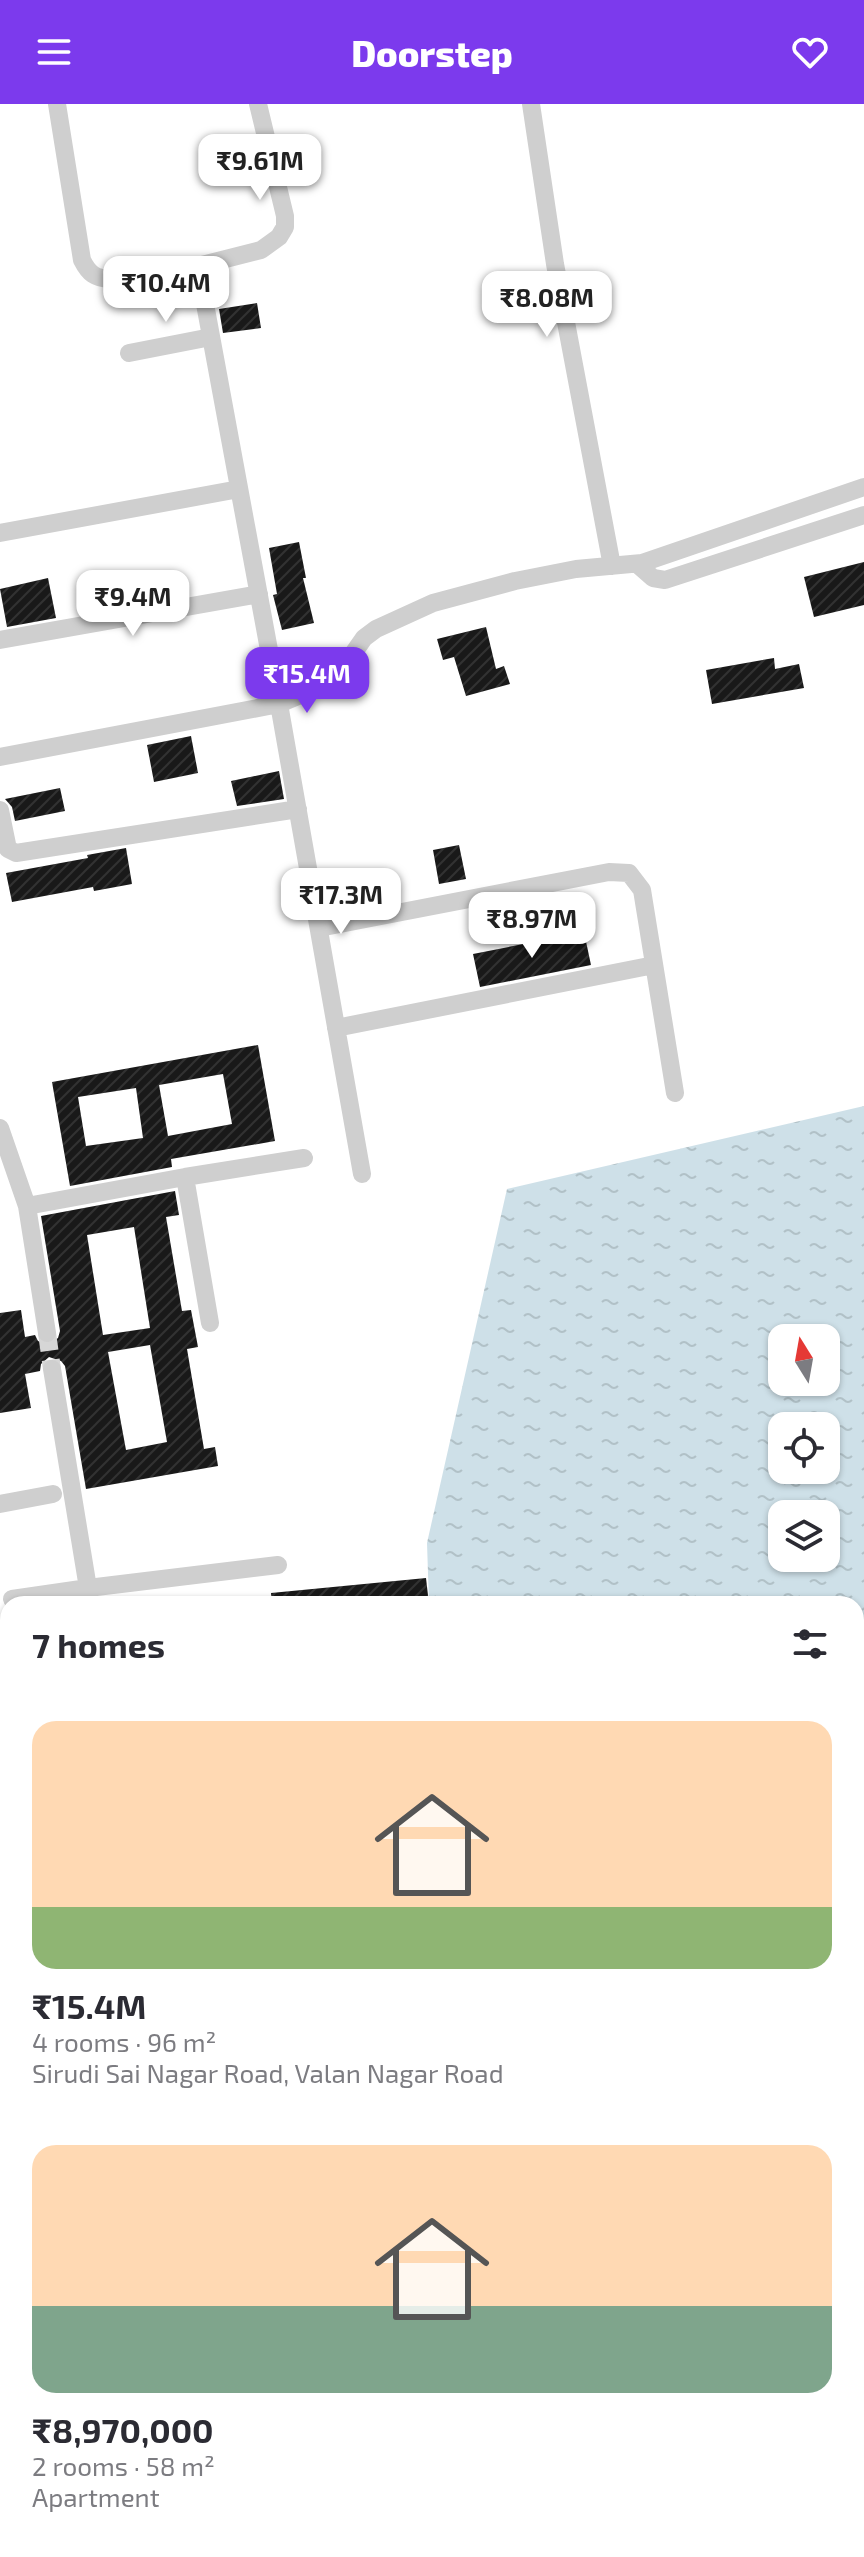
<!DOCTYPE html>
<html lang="en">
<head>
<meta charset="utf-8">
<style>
  body { margin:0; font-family:"Exo 2",sans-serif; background:#f2f2f3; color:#2b2b33; height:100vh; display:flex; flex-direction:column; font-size:30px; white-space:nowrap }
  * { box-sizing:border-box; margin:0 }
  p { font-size:26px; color:#7c7c81 }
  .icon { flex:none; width:44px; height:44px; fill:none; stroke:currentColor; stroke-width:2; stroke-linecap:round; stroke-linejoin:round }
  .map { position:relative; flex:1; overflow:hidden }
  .details { position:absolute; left:0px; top:1492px; width:864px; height:962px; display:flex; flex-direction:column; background:#fff; border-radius:24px 24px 0 0; box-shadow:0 2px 6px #0004 }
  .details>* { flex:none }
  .needle { width:52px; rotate:349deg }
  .tools { position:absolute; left:768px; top:1220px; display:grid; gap:16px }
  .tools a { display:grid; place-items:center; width:72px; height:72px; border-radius:16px; background:#fff; box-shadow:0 2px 6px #0004; font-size:40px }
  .price { position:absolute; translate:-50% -68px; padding:0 18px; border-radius:16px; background:#fff; color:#222; font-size:26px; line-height:52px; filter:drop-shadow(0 2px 4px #0008) }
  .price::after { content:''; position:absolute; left:50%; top:48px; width:24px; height:18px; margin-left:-12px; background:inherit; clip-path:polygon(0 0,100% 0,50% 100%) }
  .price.current { background:#7c3aed; color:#fff }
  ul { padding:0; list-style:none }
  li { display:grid; align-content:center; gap:16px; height:424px; padding:0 32px }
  li span { display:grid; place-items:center; height:248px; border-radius:24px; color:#555 }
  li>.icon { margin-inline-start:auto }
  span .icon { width:144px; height:144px; fill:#fffc; stroke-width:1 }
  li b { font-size:34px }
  h2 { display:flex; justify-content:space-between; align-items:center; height:96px; padding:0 32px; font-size:34px }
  header { display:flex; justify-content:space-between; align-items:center; height:104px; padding:0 32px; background:#7c3aed; color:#fff; font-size:36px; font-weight:800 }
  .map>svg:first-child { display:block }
  .water { fill:url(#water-ripples); fill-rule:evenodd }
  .building { fill:url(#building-hatch); fill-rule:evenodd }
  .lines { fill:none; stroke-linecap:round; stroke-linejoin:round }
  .minor-tunnel { stroke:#d6d6d6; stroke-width:18; stroke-dasharray:18 9; stroke-linecap:butt }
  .minor { stroke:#cfcfcf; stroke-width:18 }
</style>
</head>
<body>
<header><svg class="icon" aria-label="menu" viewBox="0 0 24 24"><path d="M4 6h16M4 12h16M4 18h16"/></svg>Doorstep<svg class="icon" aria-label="heart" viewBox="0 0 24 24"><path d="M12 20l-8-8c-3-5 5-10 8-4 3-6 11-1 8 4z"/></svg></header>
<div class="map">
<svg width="864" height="2453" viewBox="0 0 864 2453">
  <defs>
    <pattern id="water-ripples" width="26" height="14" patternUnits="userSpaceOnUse" patternTransform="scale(2)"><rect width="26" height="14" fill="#cee0e8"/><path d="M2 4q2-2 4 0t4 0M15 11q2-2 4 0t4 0" fill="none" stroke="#b1c1c7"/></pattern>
    <pattern id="building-hatch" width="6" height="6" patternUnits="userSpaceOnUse" patternTransform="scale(2)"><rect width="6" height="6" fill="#191919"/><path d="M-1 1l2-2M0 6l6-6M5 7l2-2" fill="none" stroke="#323232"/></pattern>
  </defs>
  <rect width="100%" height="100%" fill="#fff"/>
  <path class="water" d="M864,1002V2146L856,2143V1500H429L427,1439L507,1085ZM782,1234H826V1278H782ZM782,1322H826V1366H782ZM782,1410H826V1454H782Z"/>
  <path class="building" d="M257,199L261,224L223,229L219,205Z
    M299,438L306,474H303L314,519L282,526L273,491L277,490L269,444Z
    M864,458V501L814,513L804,473Z
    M48,474L56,514L7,523L0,485Z
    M486,523L496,565L504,562L510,580L466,592L454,553L443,556L437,535Z
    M774,554L775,565L799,560L804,584L712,600L706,566Z
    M191,632L198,669L154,678L147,641Z
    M279,667L284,695L237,702L231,677Z
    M60,684L65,707L15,717L12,703L5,695Z
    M459,741L466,775L439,780L433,746Z
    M126,744L132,780L94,787L93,783L12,798L6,769L88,754L87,751Z
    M584,828L591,861L480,883L473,850Z
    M258,941L275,1037L171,1055L172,1063L70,1082L52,978ZM223,970L232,1020L168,1032L159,981ZM136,984L143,1034L86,1042L78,993Z
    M175,1087L179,1111L166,1113L182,1207L191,1206L198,1243L187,1245L204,1345L215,1343L218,1362L86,1385L65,1262L61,1257L49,1253L41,1260L40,1267L25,1270L31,1304L0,1309V1209L21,1206L25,1233L35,1231L38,1237L48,1241L58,1234L60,1227L41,1112ZM134,1123L150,1224L103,1231L87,1131ZM150,1241L167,1338L126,1346L108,1248Z
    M426,1474L429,1500H272L271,1489Z"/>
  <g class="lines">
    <path class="minor-tunnel" d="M47,1229L52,1265"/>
    <path class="minor" d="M57,0L82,156C89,170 95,174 110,175L198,162L261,146L279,133L285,123V112L258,0
      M531,0L555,160L612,462
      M198,162L279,600L362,1070
      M129,249L211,233
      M0,429L239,385
      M637,460L653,474L665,476L864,411
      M0,536L259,490
      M0,653L279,600L322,582L350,554L364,534L376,525L433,499L515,477L576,465L642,459L864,383
      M0,706L8,745L16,749L298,705
      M319,824L609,768L629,769L642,786L675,989
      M336,924L654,861
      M0,1024L27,1102L47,1229
      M185,1073L210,1219
      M27,1102L185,1073L304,1054
      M52,1265L88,1484L278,1461
      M0,1400L53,1390
      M12,1495L88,1484
      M0,1974L8,1964
      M0,2143L8,2095
      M656,2453L657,2446
      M858,2453L864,2205"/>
  </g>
</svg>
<div class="tools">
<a><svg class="needle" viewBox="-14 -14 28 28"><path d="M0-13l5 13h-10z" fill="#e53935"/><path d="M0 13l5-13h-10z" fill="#7c7c81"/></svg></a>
<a><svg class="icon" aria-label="locate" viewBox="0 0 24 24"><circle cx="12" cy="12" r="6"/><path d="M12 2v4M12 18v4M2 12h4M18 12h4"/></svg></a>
<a><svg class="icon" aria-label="layers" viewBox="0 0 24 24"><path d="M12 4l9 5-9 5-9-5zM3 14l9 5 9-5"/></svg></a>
</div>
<b class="price" style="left:260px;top:98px">₹9.61M</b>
<b class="price" style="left:166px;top:220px">₹10.4M</b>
<b class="price" style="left:547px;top:235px">₹8.08M</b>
<b class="price" style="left:133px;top:534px">₹9.4M</b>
<b class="price current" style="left:307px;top:611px">₹15.4M</b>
<b class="price" style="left:341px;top:832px">₹17.3M</b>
<b class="price" style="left:532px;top:856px">₹8.97M</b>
<section class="details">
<h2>7 homes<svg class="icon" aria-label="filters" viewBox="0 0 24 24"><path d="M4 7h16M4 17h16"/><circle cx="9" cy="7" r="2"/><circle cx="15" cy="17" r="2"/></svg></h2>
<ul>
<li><span style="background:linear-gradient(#ffd9b3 75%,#8fb573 0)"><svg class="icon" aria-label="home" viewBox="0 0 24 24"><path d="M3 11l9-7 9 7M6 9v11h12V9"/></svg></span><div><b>₹15.4M</b><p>4 rooms · 96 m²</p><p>Sirudi Sai Nagar Road, Valan Nagar Road</p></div></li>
<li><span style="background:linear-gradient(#ffd9b3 65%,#7fa58c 0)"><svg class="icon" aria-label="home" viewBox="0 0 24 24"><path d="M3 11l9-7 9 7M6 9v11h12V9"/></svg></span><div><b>₹8,970,000</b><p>2 rooms · 58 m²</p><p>Apartment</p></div></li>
</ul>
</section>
</div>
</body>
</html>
